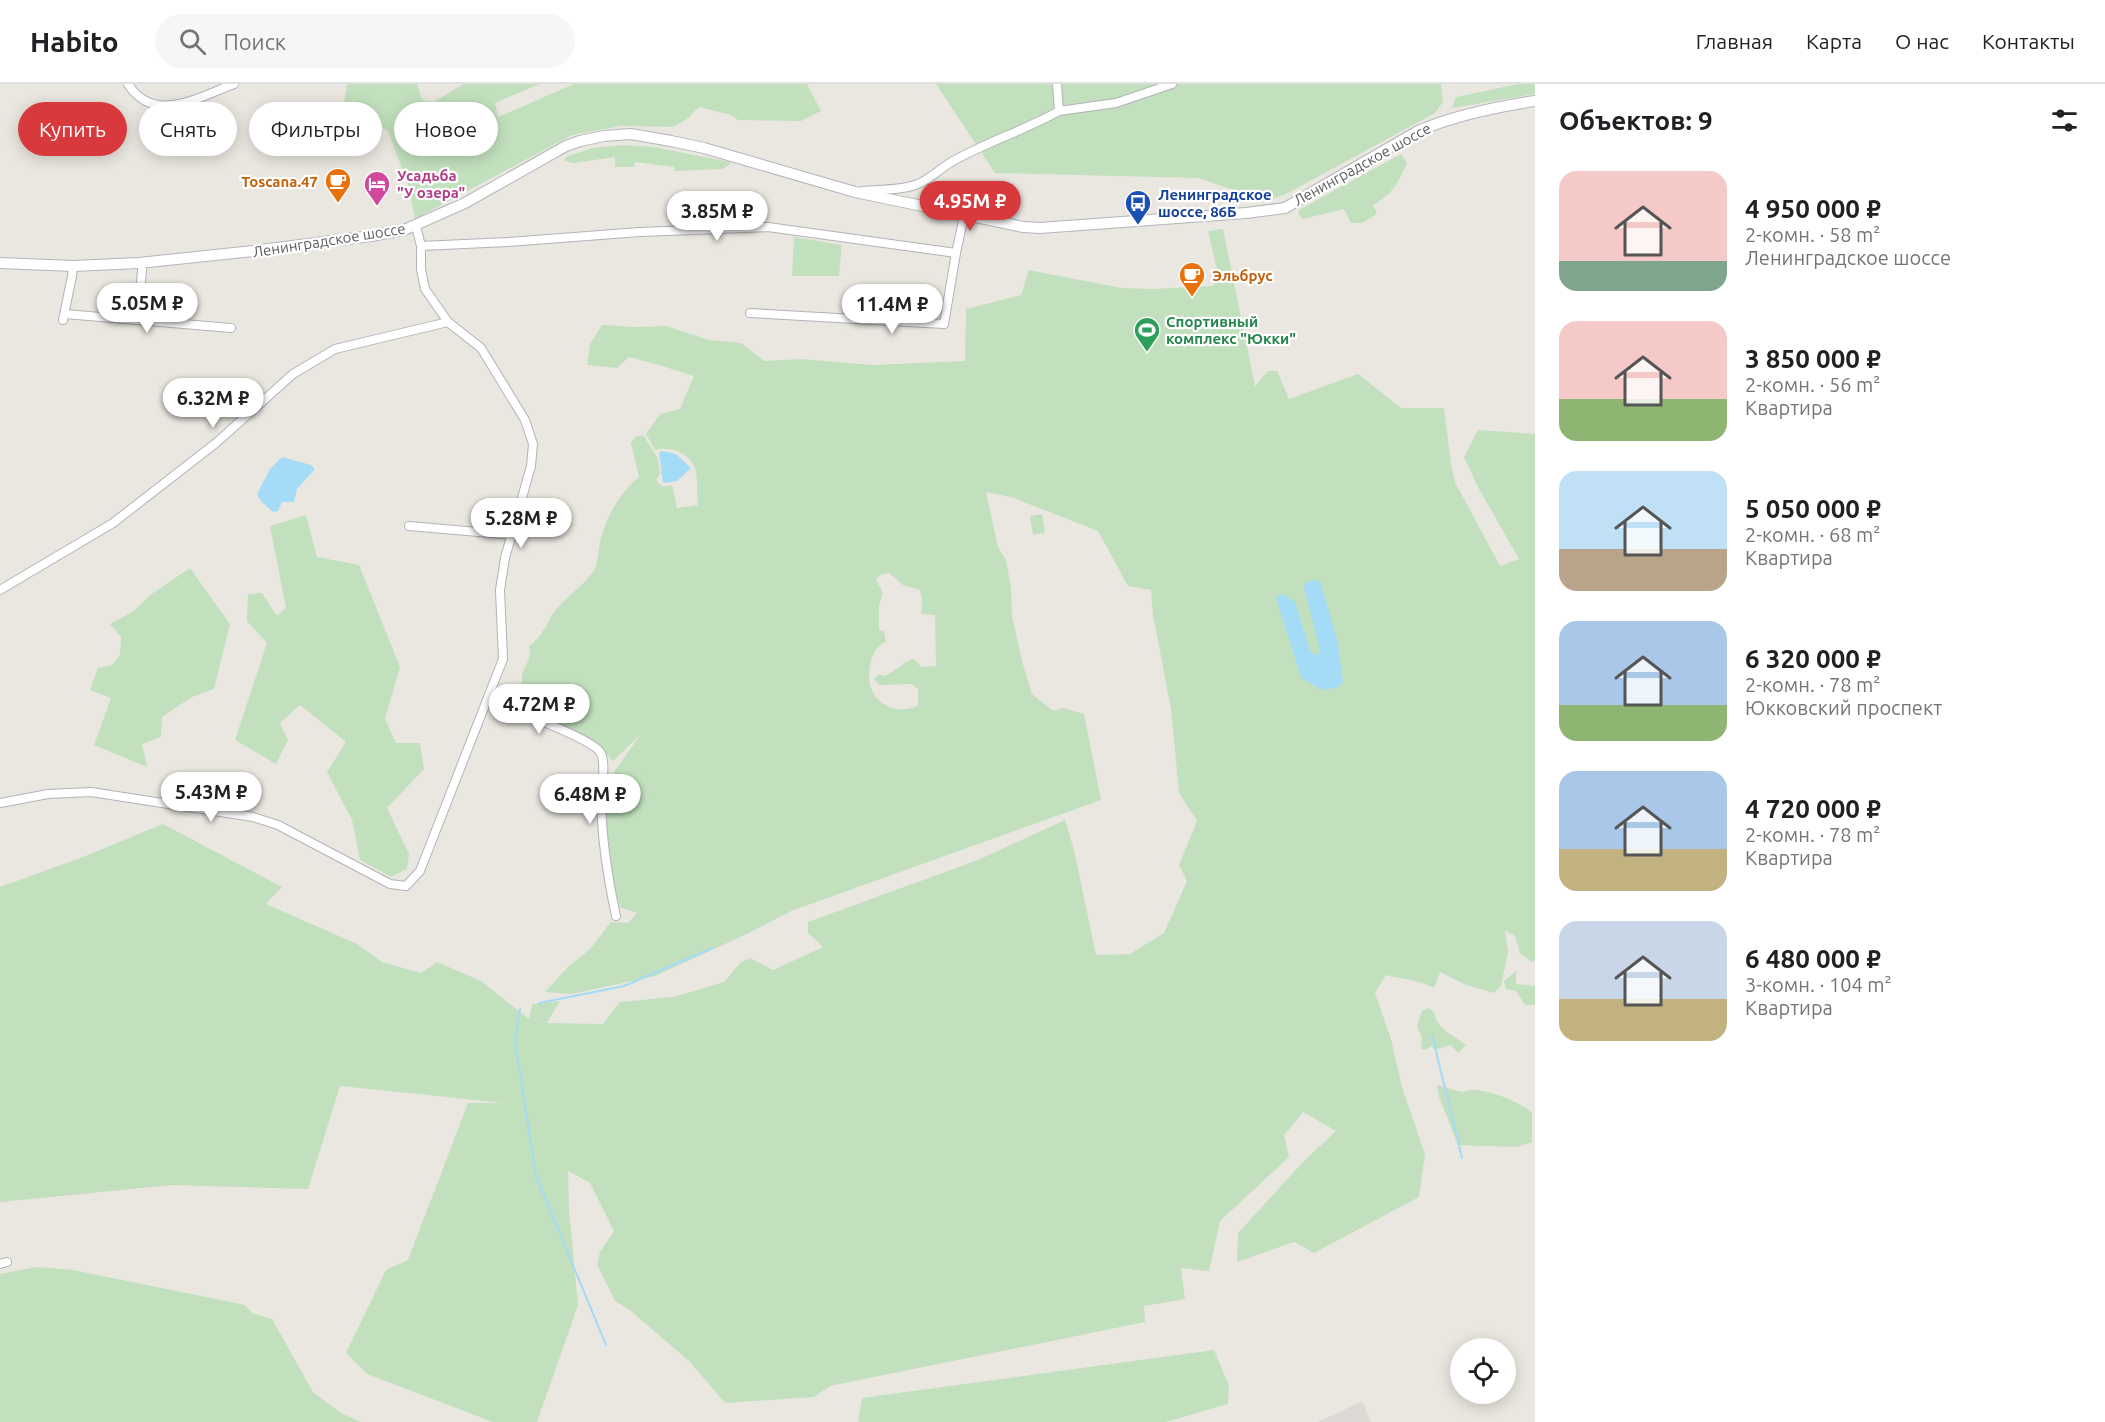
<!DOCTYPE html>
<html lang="ru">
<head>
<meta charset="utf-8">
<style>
  body { margin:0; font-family:Ubuntu,sans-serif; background:#f6f6f6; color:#202124; height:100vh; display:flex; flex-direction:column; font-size:22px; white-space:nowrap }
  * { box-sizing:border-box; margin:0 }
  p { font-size:20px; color:#757577 }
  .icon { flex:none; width:33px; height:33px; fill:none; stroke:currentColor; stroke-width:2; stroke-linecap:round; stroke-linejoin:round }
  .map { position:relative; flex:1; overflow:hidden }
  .drawer { display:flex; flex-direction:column; background:#fff; width:570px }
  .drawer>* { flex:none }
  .guide { position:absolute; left:18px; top:18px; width:570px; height:54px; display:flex; gap:12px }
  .fabs { position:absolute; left:1450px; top:1254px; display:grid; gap:12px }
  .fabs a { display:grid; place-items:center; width:66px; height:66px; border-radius:50%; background:#fff; box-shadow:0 3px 15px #0003; font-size:30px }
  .price { position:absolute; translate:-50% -51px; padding:0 14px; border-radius:21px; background:#fff; color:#222; font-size:20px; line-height:39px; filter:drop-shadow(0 2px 3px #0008) }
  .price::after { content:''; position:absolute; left:50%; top:36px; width:18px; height:14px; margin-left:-9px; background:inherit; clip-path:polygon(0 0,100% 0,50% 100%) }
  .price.on { background:#d7393d; color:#fff }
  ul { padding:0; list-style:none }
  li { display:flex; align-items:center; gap:18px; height:150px; padding:0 24px }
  li span { display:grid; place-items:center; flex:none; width:168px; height:120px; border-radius:18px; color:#555 }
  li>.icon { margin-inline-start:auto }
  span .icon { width:72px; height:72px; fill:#fffc; stroke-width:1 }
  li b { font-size:26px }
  h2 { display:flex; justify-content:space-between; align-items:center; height:72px; padding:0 24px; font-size:26px }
  .pill { padding:0 21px; border-radius:27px; background:#fff; box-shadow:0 3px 15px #0003; font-size:21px; line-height:54px }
  .pill.on { background:#d7393d; color:#fff }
  header { display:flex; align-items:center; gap:36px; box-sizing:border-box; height:84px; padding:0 30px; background:#fff; border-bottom:2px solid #e0e0e0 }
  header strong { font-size:28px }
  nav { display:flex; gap:33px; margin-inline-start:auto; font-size:21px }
  .search { width:420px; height:54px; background:#f6f6f6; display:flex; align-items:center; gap:15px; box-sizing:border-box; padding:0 21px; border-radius:33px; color:#757577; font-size:22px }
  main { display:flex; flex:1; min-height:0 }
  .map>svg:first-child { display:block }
  .industrial { fill:#dcd9d4 }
  .green { fill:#c2e0be; fill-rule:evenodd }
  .water { fill:#a4dbf6 }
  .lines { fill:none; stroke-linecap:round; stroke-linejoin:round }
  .stream { stroke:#a4dbf6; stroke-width:2 }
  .minor-casing { stroke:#b1b3b6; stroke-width:10 }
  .secondary-casing { stroke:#b2b5b9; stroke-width:12 }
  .minor { stroke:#fff; stroke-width:8 }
  .secondary { stroke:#fff; stroke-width:10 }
  .labels { text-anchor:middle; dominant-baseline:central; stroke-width:4.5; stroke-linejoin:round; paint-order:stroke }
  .street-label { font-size:15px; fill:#595c5f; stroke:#fff }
  .hotel-label { font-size:15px; font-weight:bold; fill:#b23c85; stroke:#fff; text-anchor:start }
  .food-label { font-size:15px; font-weight:bold; fill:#c56008; stroke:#fff; text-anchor:end }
  .transit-label { font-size:15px; font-weight:bold; fill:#164399; stroke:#fff; text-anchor:start }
  .leisure-label { font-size:15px; font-weight:bold; fill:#27864d; stroke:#fff; text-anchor:start }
</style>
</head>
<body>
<header>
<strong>Habito</strong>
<div class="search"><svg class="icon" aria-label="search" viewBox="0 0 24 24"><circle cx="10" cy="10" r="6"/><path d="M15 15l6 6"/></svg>Поиск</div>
<nav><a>Главная</a><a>Карта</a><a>О нас</a><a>Контакты</a></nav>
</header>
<main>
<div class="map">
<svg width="1535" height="1338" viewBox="0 0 1535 1338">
  <rect width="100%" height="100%" fill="#eae7e0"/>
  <path class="industrial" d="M1362,1317L1371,1338H1318Z"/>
  <path class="green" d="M347,0H417L422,16L434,18L463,0H540L495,19L498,33L574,0H807L821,27L801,37L738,36L731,31L699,23L687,35L673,43L621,42L572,51L415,135L408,100L388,47L344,18Z
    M936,0H1441L1443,18L1435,29L1288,109L1272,115L1226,120L1233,106L1199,94L995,89Z
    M1519,0H1535V10L1452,24L1456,13Z
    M625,61L654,63L730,78L729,81L722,85L674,87V83L635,78L634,83H615V73L574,79L564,77L566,73L592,64Z
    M1401,70L1407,79C1397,100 1394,109 1373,121L1377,130L1362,139H1351L1344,125L1303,135L1298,130L1299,126Z
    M1223,145L1255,302L1268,287H1277L1289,315L1358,290L1401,324H1444L1451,380L1455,398L1500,482L1519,475L1478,403L1464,373L1478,346L1535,350V877L1532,878L1520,869L1515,852L1505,846L1508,868L1501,902L1494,909L1466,901L1440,888L1434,904C1417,895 1404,896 1386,891L1375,909L1391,955L1402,1003L1425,1070L1419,1113L1314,1169L1294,1158L1237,1178L1238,1149L1304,1077L1336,1047L1303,1028L1284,1051L1289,1073L1220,1137L1209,1187L1181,1184L1185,1215L1144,1222L1145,1238L830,1302L814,1313L725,1319L690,1278L631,1227L615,1217L597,1181L600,1168L614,1147L590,1099L568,1087L569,1126L578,1221L537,1338H493L367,1290L346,1269L386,1186L408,1176L468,1019H504L340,1002L308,1105L171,1101L0,1118V803L83,773L163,740L282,803L266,820L357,860L382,878L421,889L437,878L481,897L529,935L532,920L560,917L547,939L603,940L620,918L673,913L724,898L741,878L750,874L773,886L823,863L808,849V838L978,776L1065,736L1074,766L1096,871L1130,870L1164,849L1187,797L1179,781L1197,737L1179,709L1171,625L1153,531L1151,506L1128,502L1098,447L1011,413L986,408L998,463L1006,476L1011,504L1012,532L1023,581L1032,610L1053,627L1063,624L1084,630L1101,716L791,827L749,849L655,892L572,910L545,908L569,882L590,865L611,838L628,839L637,829L620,823L608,780L603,704L640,651L613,677L595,659L521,630L522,590L530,572L529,562C547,549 546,536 559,522C570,510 585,500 594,486C599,477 598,464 601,454C606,433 622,406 639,393L631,359L636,352H644L658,375L660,390L656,396L663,403L672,401L677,424L698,421C697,412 698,389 694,382C687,368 669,362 655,366L646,350L660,330L680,325L694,292L659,281L629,273L617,284L587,281L590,260L602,241L636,243L666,242L709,256L741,259L764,277L802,275L873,281L965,277L966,225L1021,211L1029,186L1121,204L1153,205L1213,202L1219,195L1208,147ZM889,489L903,501L920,506L922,516L921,530L935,531L936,582L921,583L914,575C905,577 895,587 885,592L879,590L874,595L879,601L911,600L918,605V621C901,631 878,623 871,604C866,590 871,562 886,558L884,547L879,546V522L883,509L876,495L882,490Z
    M794,153L842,161L839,192H792Z
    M1042,430L1045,449L1033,451L1030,432Z
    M306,431L317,473L359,481L400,583L385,635L396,659H420L424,685L387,724L409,770L407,785L391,793L360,776L352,736L327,688L346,658L300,621L280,639L288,656L276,680L235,656L267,559L247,537L248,510L262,509L277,532L286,524L270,442Z
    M190,484L230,540L214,605L192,613L162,633L161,653L142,660L147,683L94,661L111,614L90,606L98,584L112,581L120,571L121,553L110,540L134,527L150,511Z
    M1516,887V900L1535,902V921H1525L1516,907L1506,905L1504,897Z
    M1429,924L1434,928C1437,946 1453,950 1466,961L1458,969L1451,961L1434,966L1432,962L1425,966L1421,965L1422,955L1417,942L1422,927Z
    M1437,1001L1462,1008C1478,1000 1520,1017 1532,1029V1058L1517,1063L1458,1061L1439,1013Z
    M37,1183L73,1186L245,1221L252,1229L272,1235L313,1308L341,1329L361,1338H0V1190Z
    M1214,1266L1229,1302L1228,1320L1166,1338H858L862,1314Z"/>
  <path class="water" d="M662,367L676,370L691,384L677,397L663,399C661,390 661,378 659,369Z
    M282,373L311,381L315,385L297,405L294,418H282L278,427L273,428L261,417L257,410L270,385Z
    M1315,496L1320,497L1337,555L1343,597L1339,603L1323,606L1301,594L1276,513L1283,510L1295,518L1310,567L1314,571L1318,570L1320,566L1304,503L1305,499Z"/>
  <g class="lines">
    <path class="stream" d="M539,919L624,902L713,864
      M520,925L515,958L536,1092L606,1261
      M1432,951L1462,1074"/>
    <g class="minor-casing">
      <path id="minor" d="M128,0C154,41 199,13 234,0
        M1059,27L1116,19L1172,0
        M862,107C880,105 900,107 918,100C930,95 941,84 953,77C987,58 1025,46 1059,27L1057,0
        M421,162L508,158L640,148L768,143L956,169L964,132
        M750,229L944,240L956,169
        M65,230L231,244
        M63,236L72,192L73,182
        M138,236L142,186
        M409,442L512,451
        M0,506L113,439L216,359L293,290L335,265L448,238
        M488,616C508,624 591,654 600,668C607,677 601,706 601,718C602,756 608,795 616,832
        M0,719L48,710L91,708L253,733L278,741L390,800L406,802L420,787L503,575L500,506L505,474L531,382L533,360L525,336L481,264L448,238L425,205L421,185V162L416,142
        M0,1180L7,1178"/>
    </g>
    <g class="secondary-casing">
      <path id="secondary" d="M0,179L73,182L139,179L253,167L371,152L404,146L465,119L566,62L580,57L604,52L631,50L671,57L704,64L855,108L1023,143L1040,144L1246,129L1285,124L1418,47C1456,31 1495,23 1535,17"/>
    </g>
    <use href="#minor" class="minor"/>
    <use href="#secondary" class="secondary"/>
  </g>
  <defs>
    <g id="cafe-pin" transform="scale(1.35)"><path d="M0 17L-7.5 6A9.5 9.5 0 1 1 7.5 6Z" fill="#e8710a" stroke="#fff"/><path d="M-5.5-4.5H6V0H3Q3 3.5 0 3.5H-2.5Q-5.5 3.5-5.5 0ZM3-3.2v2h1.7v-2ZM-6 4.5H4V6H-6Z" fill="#fff"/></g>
    <g id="hotel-pin" transform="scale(1.35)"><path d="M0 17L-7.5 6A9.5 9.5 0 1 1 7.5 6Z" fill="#d1479c" stroke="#fff"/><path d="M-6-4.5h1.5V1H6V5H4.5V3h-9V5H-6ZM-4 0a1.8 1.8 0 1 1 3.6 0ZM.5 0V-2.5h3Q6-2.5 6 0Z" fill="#fff"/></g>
    <g id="bus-pin" transform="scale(1.35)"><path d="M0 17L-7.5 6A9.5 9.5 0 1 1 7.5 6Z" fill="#1a4fb4" stroke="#fff"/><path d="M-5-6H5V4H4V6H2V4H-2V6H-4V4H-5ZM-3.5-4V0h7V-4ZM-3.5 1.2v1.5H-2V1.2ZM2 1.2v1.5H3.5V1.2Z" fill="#fff"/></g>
    <g id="stadium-pin" transform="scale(1.35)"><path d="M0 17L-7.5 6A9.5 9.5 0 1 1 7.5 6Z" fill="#2e9e5b" stroke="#fff"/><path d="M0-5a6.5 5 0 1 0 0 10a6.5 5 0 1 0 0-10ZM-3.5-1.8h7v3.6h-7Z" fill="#fff"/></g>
  </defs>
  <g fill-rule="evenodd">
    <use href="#cafe-pin" x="338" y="97"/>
    <use href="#hotel-pin" x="377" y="100"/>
    <use href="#bus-pin" x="1138" y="119"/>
    <use href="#cafe-pin" x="1192" y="191"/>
    <use href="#stadium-pin" x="1147" y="246"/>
  </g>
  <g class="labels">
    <g class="street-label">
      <text transform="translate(1362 80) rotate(-29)">Ленинградское шоссе</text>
      <text transform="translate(329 156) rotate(-9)">Ленинградское шоссе</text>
    </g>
    <g class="hotel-label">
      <text x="397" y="91">Усадьба<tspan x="397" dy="17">"У озера"</tspan></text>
    </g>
    <g class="food-label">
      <text x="318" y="97">Toscana.47</text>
      <text x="1212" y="191" text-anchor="start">Эльбрус</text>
    </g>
    <g class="transit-label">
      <text x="1158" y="110">Ленинградское<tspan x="1158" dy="17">шоссе, 86Б</tspan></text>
    </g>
    <g class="leisure-label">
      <text x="1166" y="237">Спортивный<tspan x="1166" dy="17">комплекс "Юкки"</tspan></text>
    </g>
  </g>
</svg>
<div class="fabs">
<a><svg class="icon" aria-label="locate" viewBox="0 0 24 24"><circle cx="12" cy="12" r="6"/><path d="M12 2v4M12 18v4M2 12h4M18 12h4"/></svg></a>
</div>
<b class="price on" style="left:970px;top:148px">4.95M ₽</b>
<b class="price" style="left:717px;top:158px">3.85M ₽</b>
<b class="price" style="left:147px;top:250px">5.05M ₽</b>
<b class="price" style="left:892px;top:251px">11.4M ₽</b>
<b class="price" style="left:213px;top:345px">6.32M ₽</b>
<b class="price" style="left:521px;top:465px">5.28M ₽</b>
<b class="price" style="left:539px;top:651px">4.72M ₽</b>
<b class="price" style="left:211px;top:739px">5.43M ₽</b>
<b class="price" style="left:590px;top:741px">6.48M ₽</b>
<div class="guide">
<a class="pill on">Купить</a>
<a class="pill">Снять</a>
<a class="pill">Фильтры</a>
<a class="pill">Новое</a>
</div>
</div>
<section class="drawer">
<h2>Объектов: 9<svg class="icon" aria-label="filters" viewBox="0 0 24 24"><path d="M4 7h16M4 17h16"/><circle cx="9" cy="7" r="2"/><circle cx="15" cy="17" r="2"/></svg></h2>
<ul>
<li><span style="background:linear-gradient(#f6c9c9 75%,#7fa58c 0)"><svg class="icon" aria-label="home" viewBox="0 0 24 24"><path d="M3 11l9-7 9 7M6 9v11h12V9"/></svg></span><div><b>4 950 000 ₽</b><p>2-комн. · 58 m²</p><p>Ленинградское шоссе</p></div></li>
<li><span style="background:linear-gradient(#f6c9c9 65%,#8fb573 0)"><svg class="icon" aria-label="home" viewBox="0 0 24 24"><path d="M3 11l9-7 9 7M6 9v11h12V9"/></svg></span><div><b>3 850 000 ₽</b><p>2-комн. · 56 m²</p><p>Квартира</p></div></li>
<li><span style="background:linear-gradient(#bfe0f5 65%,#b9a48a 0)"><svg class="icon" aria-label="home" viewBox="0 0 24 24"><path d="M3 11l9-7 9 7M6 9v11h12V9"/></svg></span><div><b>5 050 000 ₽</b><p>2-комн. · 68 m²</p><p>Квартира</p></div></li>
<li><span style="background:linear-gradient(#a9c7e8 70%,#8fb573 0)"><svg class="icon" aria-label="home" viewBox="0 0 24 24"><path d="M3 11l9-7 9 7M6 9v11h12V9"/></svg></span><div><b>6 320 000 ₽</b><p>2-комн. · 78 m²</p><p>Юкковский проспект</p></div></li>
<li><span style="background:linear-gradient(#a9c7e8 65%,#c2b280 0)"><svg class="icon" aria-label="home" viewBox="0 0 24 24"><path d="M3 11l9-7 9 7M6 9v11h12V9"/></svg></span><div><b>4 720 000 ₽</b><p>2-комн. · 78 m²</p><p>Квартира</p></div></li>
<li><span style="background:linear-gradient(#c9d6e8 65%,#c2b280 0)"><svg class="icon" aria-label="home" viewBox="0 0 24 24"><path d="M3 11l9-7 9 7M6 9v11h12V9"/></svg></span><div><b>6 480 000 ₽</b><p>3-комн. · 104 m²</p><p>Квартира</p></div></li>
</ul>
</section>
</main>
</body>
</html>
